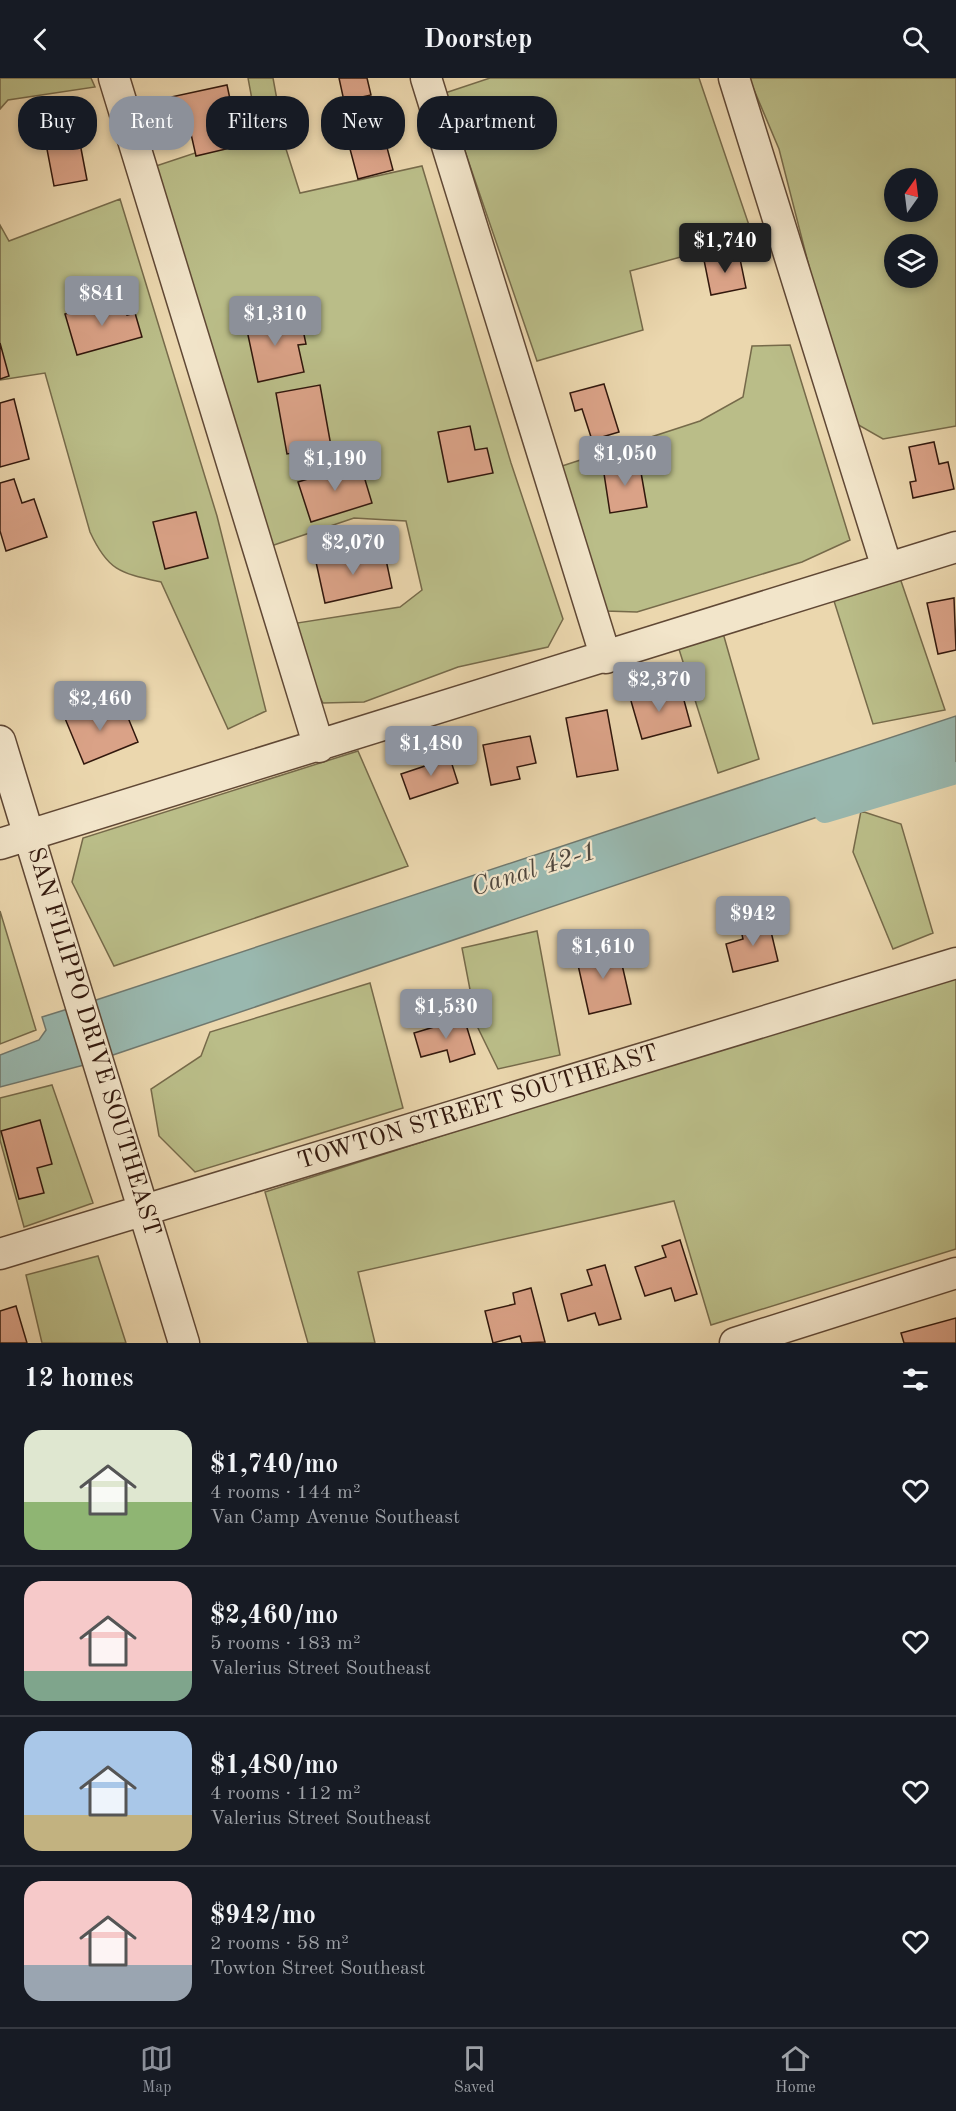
<!DOCTYPE html>
<html lang="en">
<head>
<meta charset="utf-8">
<style>
  body { margin:0; font-family:"Old Standard TT",serif; background:#242831; color:#f1f3f6; height:100vh; display:flex; flex-direction:column; font-size:22px; white-space:nowrap }
  * { box-sizing:border-box; margin:0 }
  p { font-size:20px; color:#9ea1a6 }
  .icon { flex:none; width:33px; height:33px; fill:none; stroke:currentColor; stroke-width:2; stroke-linecap:round; stroke-linejoin:round }
  .map { position:relative; height:1265px; overflow:hidden }
  .details { display:flex; flex-direction:column; background:#171b24; flex:1 }
  .details>* { flex:none }
  .banner { position:absolute; left:18px; top:18px; width:600px; height:54px; display:flex; gap:12px }
  .needle { width:39px; rotate:14deg }
  .tools { position:absolute; left:884px; top:90px; display:grid; gap:12px }
  .tools a { display:grid; place-items:center; width:54px; height:54px; border-radius:50%; background:#171b24; box-shadow:0 3px 9px #0003; font-size:30px }
  .price { position:absolute; translate:-50% -51px; padding:0 14px; border-radius:6px; background:#8c9099; color:#fff; font-size:20px; line-height:39px; filter:drop-shadow(0 2px 3px #0008) }
  .price::after { content:''; position:absolute; left:50%; top:36px; width:18px; height:14px; margin-left:-9px; background:inherit; clip-path:polygon(0 0,100% 0,50% 100%) }
  .price.on { background:#222; color:#fff }
  ul { padding:0; list-style:none }
  li { display:flex; align-items:center; gap:18px; height:150px; padding:0 24px }
  li+li { border-top:2px solid #363941 }
  li span { display:grid; place-items:center; flex:none; width:168px; height:120px; border-radius:18px; color:#555 }
  li>.icon { margin-inline-start:auto }
  span .icon { width:72px; height:72px; fill:#fffc; stroke-width:1 }
  li b { font-size:26px }
  h2 { display:flex; justify-content:space-between; align-items:center; height:72px; padding:0 24px; font-size:26px }
  .tag { padding:0 21px; border-radius:24px; background:#171b24; box-shadow:0 3px 9px #0003; font-size:21px; line-height:54px }
  .tag.on { background:#8c9099; color:#fff }
  header { display:flex; justify-content:space-between; align-items:center; height:78px; padding:0 24px; background:#171b24; font-size:27px; font-weight:800 }
  .tab-bar { display:flex; justify-content:space-around; align-items:center; height:84px; border-top:2px solid #363941; background:#171b24; font-size:16px; color:#9ea1a6 }
  .tab-bar a { display:grid; justify-items:center; gap:3px }
  .tab-bar .on { color:#8c9099 }
  .map>svg:first-child { display:block }
  .green { fill:#babd88; stroke:#766a4a; stroke-width:1.5; fill-rule:evenodd }
  .water { fill:#99b8af; stroke:#70786e; stroke-width:1.5 }
  .lines { fill:none; stroke-linecap:round; stroke-linejoin:round }
  .canal { stroke:#99b8af; stroke-width:22 }
  .building { fill:#daa287; stroke:#32180d; stroke-width:1.5 }
  .minor-casing { stroke:#604835; stroke-width:33 }
  .minor { stroke:#f2e5ca; stroke-width:30 }
  .labels { text-anchor:middle; dominant-baseline:central; stroke-width:4.5; stroke-linejoin:round; paint-order:stroke }
  .street-label { font-size:24px; fill:#32180d; stroke:#f2e5ca }
  .water-label { font-size:26px; font-style:italic; fill:#51483e; stroke:#f2e5ca }
</style>
</head>
<body>
<header><svg class="icon" aria-label="back" viewBox="0 0 24 24"><path d="M15 5l-7 7 7 7"/></svg>Doorstep<svg class="icon" aria-label="search" viewBox="0 0 24 24"><circle cx="10" cy="10" r="6"/><path d="M15 15l6 6"/></svg></header>
<div class="map">
<svg width="956" height="1265" viewBox="0 0 956 1265">
  <rect width="100%" height="100%" fill="#ebd7ae"/>
  <filter id="stains"><feTurbulence type="fractalNoise" baseFrequency=".00333" numOctaves="4"/><feColorMatrix values="0 0 0 0 .2 0 0 0 0 .09 0 0 0 0 .02 0 0 0 .5 -.17"/></filter>
  <radialGradient id="worn" r=".72"><stop offset=".6" stop-color="#630" stop-opacity="0"/><stop offset="1" stop-color="#630" stop-opacity=".3"/></radialGradient>
  <path class="green" d="M0,0H91L95,9L8,22L0,31Z
    M248,0H273L286,71L300,115L422,88L511,385L563,541L548,569L458,589L364,624L323,625L306,593L297,545L400,529L422,512L406,443L354,440L271,468L156,88L258,54Z
    M490,0H699L753,159L630,193L643,252L537,283L445,15Z
    M749,0H956V348L883,361L848,341L779,71ZM894,100H927V134H894ZM894,166H927V200H894Z
    M120,121L217,438L266,633L228,651L161,504C120,495 108,493 90,454L45,295L0,302V147L9,163Z
    M790,267L850,462L802,484L637,534L605,533L562,388L700,343L743,319L752,268Z
    M900,500L945,632L873,646L834,523Z
    M723,555L759,681L718,695L678,568Z
    M358,673L408,788L114,888L72,804L83,760Z
    M861,733L901,746L933,855L893,871L853,774Z
    M0,833L36,952L0,966Z
    M537,853L560,977L498,991L477,948L462,870Z
    M956,894V1171L711,1247L674,1123L358,1194L375,1265H308L265,1114Z
    M370,905L403,1030L195,1094L159,1058L151,1011L201,978L210,954Z
    M52,1007L93,1125L24,1149L0,1062V1020Z
    M98,1178L126,1265H42L26,1197Z"/>
  <path class="water" d="M956,638V693L865,723H858L853,727L110,978L93,923Z
    M71,930L88,986L0,1009V977L39,962L46,952L42,939Z"/>
  <g class="lines">
    <path class="canal" d="M825,734L956,695"/>
  </g>
  <path class="building" d="M339,0H367L371,17L344,23Z
    M227,7L233,35L219,38L226,71L196,78L189,47L178,49L171,19Z
    M381,47L393,92L358,101L346,56Z
    M79,60L87,102L54,108L46,66Z
    M739,176L746,210L711,217L704,182Z
    M122,221L127,237L135,235L142,259L77,277L65,236Z
    M287,234L290,249L302,247L306,266L298,267L304,294L258,304L245,243Z
    M0,265L9,298L0,301Z
    M604,306L619,354L592,362L582,331L575,333L570,315Z
    M320,307L331,368L287,376L276,315Z
    M14,321L29,381L0,389V325Z
    M470,348L475,372L487,370L493,395L448,404L438,354Z
    M934,364L939,386L948,384L954,411L913,420L910,404L916,403L909,369Z
    M639,383L647,429L610,435L603,389Z
    M360,385L372,425L311,444L298,404Z
    M14,401L22,425L34,421L47,459L6,473L0,453V405Z
    M196,434L208,480L165,491L153,444Z
    M365,472L367,480L385,477L392,510L325,525L316,484Z
    M954,520L956,572L938,576L927,525Z
    M651,610L654,622L682,615L691,648L642,661L629,616Z
    M122,625L138,664L84,686L64,638L93,627L97,636Z
    M607,632L618,692L577,699L566,640Z
    M530,658L536,685L517,689L520,701L491,707L483,667Z
    M448,674L458,705L410,721L401,696L431,686L429,680Z
    M768,841L778,883L733,894L726,866L743,861L740,848Z
    M618,869L631,926L589,936L576,878Z
    M464,940L475,976L450,984L447,972L421,979L414,955Z
    M40,1042L52,1086L37,1090L44,1115L19,1121L1,1053Z
    M680,1162L697,1216L675,1223L671,1210L645,1218L635,1189L666,1179L662,1168Z
    M605,1187L621,1241L599,1247L595,1235L568,1243L561,1216L592,1207L587,1192Z
    M531,1210L545,1264L522,1265L520,1258L493,1265L485,1233L515,1226L513,1215Z
    M16,1228L27,1265H0V1233Z
    M956,1240V1265H904L901,1255Z"/>
  <g class="lines">
    <g class="minor-casing">
      <path id="minor" d="M114,0L319,669
        M426,0L606,580
        M734,0L887,490
        M0,663L184,1265
        M0,766L956,469
        M0,1176L956,885
        M735,1265L956,1195"/>
    </g>
    <use href="#minor" class="minor"/>
  </g>
  <g class="labels">
    <g class="street-label">
      <text transform="translate(93 964) rotate(73)">SAN FILIPPO DRIVE SOUTHEAST</text>
      <text transform="translate(478 1030) rotate(-17)">TOWTON STREET SOUTHEAST</text>
    </g>
    <g class="water-label">
      <text transform="translate(534 792) rotate(-17)">Canal 42-1</text>
    </g>
  </g>
  <rect width="100%" height="100%" filter="url(#stains)"/>
  <rect width="100%" height="100%" fill="url(#worn)"/>
</svg>
<div class="tools">
<a><svg class="needle" viewBox="-14 -14 28 28"><path d="M0-13l5 13h-10z" fill="#e53935"/><path d="M0 13l5-13h-10z" fill="#9ea1a6"/></svg></a>
<a><svg class="icon" aria-label="layers" viewBox="0 0 24 24"><path d="M12 4l9 5-9 5-9-5zM3 14l9 5 9-5"/></svg></a>
</div>
<b class="price on" style="left:725px;top:196px">$1,740</b>
<b class="price" style="left:102px;top:249px">$841</b>
<b class="price" style="left:275px;top:269px">$1,310</b>
<b class="price" style="left:625px;top:409px">$1,050</b>
<b class="price" style="left:335px;top:414px">$1,190</b>
<b class="price" style="left:353px;top:498px">$2,070</b>
<b class="price" style="left:659px;top:635px">$2,370</b>
<b class="price" style="left:100px;top:654px">$2,460</b>
<b class="price" style="left:431px;top:699px">$1,480</b>
<b class="price" style="left:753px;top:869px">$942</b>
<b class="price" style="left:603px;top:902px">$1,610</b>
<b class="price" style="left:446px;top:962px">$1,530</b>
<div class="banner">
<a class="tag">Buy</a>
<a class="tag on">Rent</a>
<a class="tag">Filters</a>
<a class="tag">New</a>
<a class="tag">Apartment</a>
</div>
</div>
<section class="details">
<h2>12 homes<svg class="icon" aria-label="filters" viewBox="0 0 24 24"><path d="M4 7h16M4 17h16"/><circle cx="9" cy="7" r="2"/><circle cx="15" cy="17" r="2"/></svg></h2>
<ul>
<li><span style="background:linear-gradient(#dfe7d0 60%,#8fb573 0)"><svg class="icon" aria-label="home" viewBox="0 0 24 24"><path d="M3 11l9-7 9 7M6 9v11h12V9"/></svg></span><div><b>$1,740/mo</b><p>4 rooms · 144 m²</p><p>Van Camp Avenue Southeast</p></div><svg class="icon" aria-label="heart" viewBox="0 0 24 24"><path d="M12 20l-8-8c-3-5 5-10 8-4 3-6 11-1 8 4z"/></svg></li>
<li><span style="background:linear-gradient(#f6c9c9 75%,#7fa58c 0)"><svg class="icon" aria-label="home" viewBox="0 0 24 24"><path d="M3 11l9-7 9 7M6 9v11h12V9"/></svg></span><div><b>$2,460/mo</b><p>5 rooms · 183 m²</p><p>Valerius Street Southeast</p></div><svg class="icon" aria-label="heart" viewBox="0 0 24 24"><path d="M12 20l-8-8c-3-5 5-10 8-4 3-6 11-1 8 4z"/></svg></li>
<li><span style="background:linear-gradient(#a9c7e8 70%,#c2b280 0)"><svg class="icon" aria-label="home" viewBox="0 0 24 24"><path d="M3 11l9-7 9 7M6 9v11h12V9"/></svg></span><div><b>$1,480/mo</b><p>4 rooms · 112 m²</p><p>Valerius Street Southeast</p></div><svg class="icon" aria-label="heart" viewBox="0 0 24 24"><path d="M12 20l-8-8c-3-5 5-10 8-4 3-6 11-1 8 4z"/></svg></li>
<li><span style="background:linear-gradient(#f6c9c9 70%,#9aa5b1 0)"><svg class="icon" aria-label="home" viewBox="0 0 24 24"><path d="M3 11l9-7 9 7M6 9v11h12V9"/></svg></span><div><b>$942/mo</b><p>2 rooms · 58 m²</p><p>Towton Street Southeast</p></div><svg class="icon" aria-label="heart" viewBox="0 0 24 24"><path d="M12 20l-8-8c-3-5 5-10 8-4 3-6 11-1 8 4z"/></svg></li>
</ul>
</section>
<nav class="tab-bar">
<a class="on"><svg class="icon" aria-label="map" viewBox="0 0 24 24"><path d="M3 6l6-2 6 2 6-2v14l-6 2-6-2-6 2zM9 4v14M15 6v14"/></svg>Map</a>
<a><svg class="icon" aria-label="saved" viewBox="0 0 24 24"><path d="M7 4h10v16l-5-4-5 4z"/></svg>Saved</a>
<a><svg class="icon" aria-label="home" viewBox="0 0 24 24"><path d="M3 11l9-7 9 7M6 9v11h12V9"/></svg>Home</a>
</nav>
</body>
</html>
